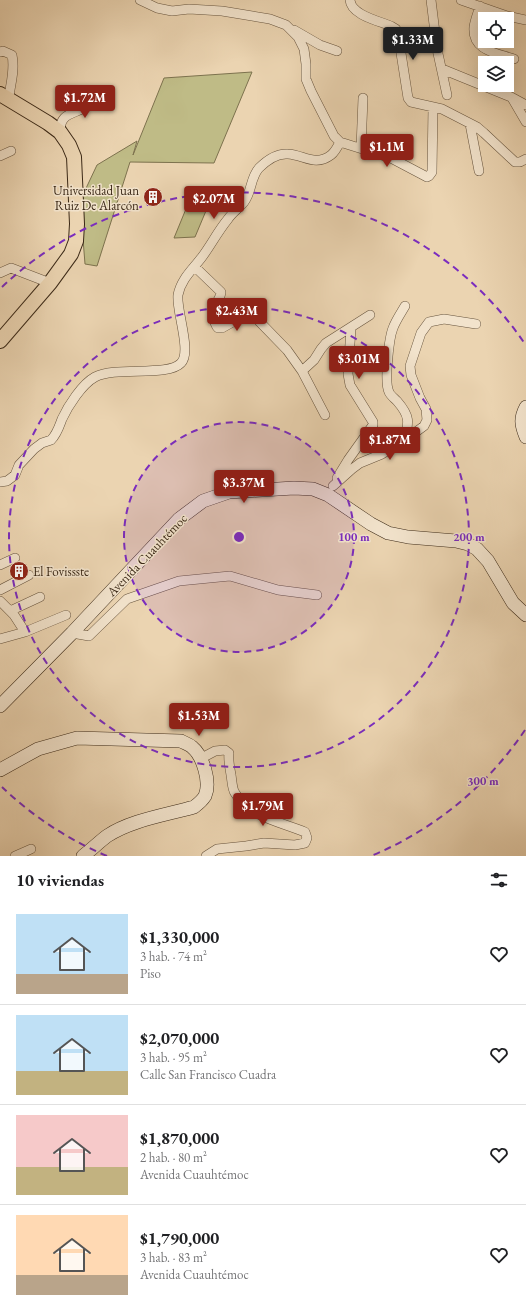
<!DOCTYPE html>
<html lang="es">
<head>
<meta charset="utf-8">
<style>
  body { margin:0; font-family:"EB Garamond",serif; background:#f6f6f6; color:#202124; height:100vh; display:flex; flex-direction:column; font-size:15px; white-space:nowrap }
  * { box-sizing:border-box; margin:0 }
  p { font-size:13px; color:#757577 }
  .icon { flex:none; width:22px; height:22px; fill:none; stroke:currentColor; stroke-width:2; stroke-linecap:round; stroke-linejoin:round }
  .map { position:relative; height:856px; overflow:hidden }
  .side { display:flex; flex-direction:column; background:#fff; flex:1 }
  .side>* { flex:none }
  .tools { position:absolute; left:478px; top:12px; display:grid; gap:8px }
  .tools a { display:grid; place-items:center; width:36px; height:36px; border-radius:0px; background:#fff; box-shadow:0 4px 16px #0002; font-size:20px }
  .price { position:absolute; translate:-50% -34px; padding:0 9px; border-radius:4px; background:#8f2418; color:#fff; font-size:13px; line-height:26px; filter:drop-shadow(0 1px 2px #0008) }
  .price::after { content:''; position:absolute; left:50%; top:24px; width:12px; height:9px; margin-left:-6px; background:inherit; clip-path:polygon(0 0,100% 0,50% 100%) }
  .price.on { background:#222; color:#fff }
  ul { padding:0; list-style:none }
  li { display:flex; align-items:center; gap:12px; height:100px; padding:0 16px }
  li+li { border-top:1px solid #e0e0e0 }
  li span { display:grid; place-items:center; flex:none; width:112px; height:80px; border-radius:0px; color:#555 }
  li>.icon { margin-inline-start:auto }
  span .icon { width:48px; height:48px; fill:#fffc; stroke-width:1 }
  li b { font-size:17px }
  h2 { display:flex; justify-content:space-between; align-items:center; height:48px; padding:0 16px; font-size:17px }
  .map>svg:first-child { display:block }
  .green { fill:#bfbb86; stroke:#7d724e }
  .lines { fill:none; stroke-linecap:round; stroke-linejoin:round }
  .minor-casing { stroke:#67543e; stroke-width:10 }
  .secondary-casing { stroke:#3b2917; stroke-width:14 }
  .primary-casing { stroke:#3b2917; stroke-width:16 }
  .minor { stroke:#f2e3cc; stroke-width:9 }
  .secondary { stroke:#f2e3cc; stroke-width:13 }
  .primary { stroke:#ebd4b1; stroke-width:14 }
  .ring { fill:none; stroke:#7b2cbf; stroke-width:2; stroke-dasharray:7 5 }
  .labels { text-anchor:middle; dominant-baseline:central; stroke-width:3; stroke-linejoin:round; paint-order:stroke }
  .poi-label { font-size:13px; fill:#3b2917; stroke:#f2e3cc; text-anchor:end }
  .street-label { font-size:13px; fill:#3b2917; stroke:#f2e3cc }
  .centre { fill:#7b2cbf; stroke:#f2e3cc; stroke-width:2 }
  .ring-label { font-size:12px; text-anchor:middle; font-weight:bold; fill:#7b2cbf; stroke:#f2e3cc; stroke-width:3; stroke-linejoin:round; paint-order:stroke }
</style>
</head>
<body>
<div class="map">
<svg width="526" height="856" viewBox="0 0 526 856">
  <rect width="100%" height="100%" fill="#ebd4b1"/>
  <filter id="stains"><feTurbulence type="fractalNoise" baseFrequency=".005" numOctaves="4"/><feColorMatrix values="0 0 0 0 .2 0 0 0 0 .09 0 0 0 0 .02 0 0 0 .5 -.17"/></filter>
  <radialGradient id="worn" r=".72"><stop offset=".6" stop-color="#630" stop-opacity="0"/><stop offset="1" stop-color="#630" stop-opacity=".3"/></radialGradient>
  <path class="green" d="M252,72L214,163L130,162L97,266L85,264L80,201L97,165L137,141L133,155L164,78Z
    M188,204L208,206L195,237L174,238Z"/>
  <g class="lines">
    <g class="minor-casing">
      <path id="minor" d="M350,0C351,15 379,21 391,26L396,29L398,34L408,98L411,102L442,109L477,127L484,133L515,162H520L526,159
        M431,0L437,49L447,95
        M461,0L507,16L526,20
        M480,6C478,13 475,20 474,27C472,51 497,53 514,59
        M294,30L320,45L337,51
        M0,52L3,51L12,55C15,69 11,82 9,96V99
        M442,69L511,97L526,105
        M512,98L526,122
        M470,124L479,171
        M60,132C60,115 69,115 82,109C87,107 92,104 96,102
        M340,142L391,158L427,177L429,176L432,172L433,107
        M361,148L363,98
        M0,156L11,151
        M195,267L221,292C221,296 218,300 216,304C213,311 213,323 218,328H222L247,314H252L287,350L302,371L325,415
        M0,273L11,268L50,283
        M302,371L314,360L321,349L326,343L370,315
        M405,440C409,421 410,416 397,401C394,398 390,395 389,392C384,382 389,338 393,328C396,320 401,313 405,306
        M337,478L348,460L373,425V422L350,385L348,374L351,328
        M0,482L7,481L15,475L19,465L34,449L42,443L51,440C57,434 59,427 62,419C68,406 82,384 95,377C116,366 168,377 181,363C192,352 176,310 178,295C181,279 193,269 202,257C211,245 218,231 228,219C232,213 239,208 244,202C252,192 250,178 259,168C266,161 277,153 288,154C304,155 315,167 331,155C335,152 338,146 340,142L334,136L311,91L306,79V64L304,49L298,37L286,25L270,19L222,11L189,9L172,11L157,8L140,0
        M333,486L352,469L360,463L382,454L405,440L424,426L427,420L426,409L420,398L411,375L410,366L421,333L429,322L444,319L476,324
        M0,565L15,558
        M0,590L29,575
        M0,601L14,615L25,632
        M10,611L40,597
        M72,633L89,636L127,599L179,581L230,576L278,590L317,595
        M0,639L25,632L66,615
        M200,759L215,751L225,750L229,753C228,761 230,768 231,775C232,780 232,789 235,793C249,817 281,822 305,832L307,838L305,843L295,845L264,843L246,846L217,849L206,856
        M15,856L31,849"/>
    </g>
    <g class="secondary-casing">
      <path id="secondary" d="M526,407C520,418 521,425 526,437
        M0,706L72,633L179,519L203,501L229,492L294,488L313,489L328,495L371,524L388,533L408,537L456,541L468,544L477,549L488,561L513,603L526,615
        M0,770L38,749L77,738L181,741C184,743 189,744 192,747C203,756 211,782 205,796C202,801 198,804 194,807C166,815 131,820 107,836C99,842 91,850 83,856"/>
    </g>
    <g class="primary-casing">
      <path id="primary" d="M0,94L48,123L60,132L69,145L74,157L77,224L76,241L71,254L50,283L0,341"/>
    </g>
    <use href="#minor" class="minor"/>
    <use href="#secondary" class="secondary"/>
    <use href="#primary" class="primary"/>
  </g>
  <circle cx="239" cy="537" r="115" fill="#7b2cbf" fill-opacity=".12"/>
  <g class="ring">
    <circle cx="239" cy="537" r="115"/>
    <circle cx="239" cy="537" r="230"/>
    <path d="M525 730A345 345 0 0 1 371 856M107 856A345 345 0 0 1 2 787M2 287A345 345 0 0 1 525 344"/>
  </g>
  <defs>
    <g id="building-disc" transform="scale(1)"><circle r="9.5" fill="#8f2418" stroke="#f2e3cc"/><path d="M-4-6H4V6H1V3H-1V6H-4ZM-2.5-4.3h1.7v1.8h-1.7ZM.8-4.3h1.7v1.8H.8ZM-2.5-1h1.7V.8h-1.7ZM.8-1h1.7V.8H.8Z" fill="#fff"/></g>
  </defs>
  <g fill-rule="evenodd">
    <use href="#building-disc" x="153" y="197"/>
    <use href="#building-disc" x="19" y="571"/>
  </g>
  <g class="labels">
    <g class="poi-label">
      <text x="139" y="190">Universidad Juan<tspan x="139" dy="15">Ruiz De Alarcón</tspan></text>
      <text x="33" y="571" text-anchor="start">El Fovissste</text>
    </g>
    <g class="street-label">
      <text transform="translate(147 555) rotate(-46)">Avenida Cuauhtémoc</text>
    </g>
  </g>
  <circle cx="239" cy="537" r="6" class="centre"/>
  <g class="ring-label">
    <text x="354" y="541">100 m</text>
    <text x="469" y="541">200 m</text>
    <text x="483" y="785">300 m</text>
  </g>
  <rect width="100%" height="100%" filter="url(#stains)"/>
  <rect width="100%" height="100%" fill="url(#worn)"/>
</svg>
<div class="tools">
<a><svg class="icon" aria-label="locate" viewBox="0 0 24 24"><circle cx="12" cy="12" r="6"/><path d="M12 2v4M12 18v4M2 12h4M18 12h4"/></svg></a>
<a><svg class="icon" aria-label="layers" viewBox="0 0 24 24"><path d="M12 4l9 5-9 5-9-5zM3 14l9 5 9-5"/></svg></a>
</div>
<b class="price on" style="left:413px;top:61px">$1.33M</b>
<b class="price" style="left:85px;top:119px">$1.72M</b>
<b class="price" style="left:387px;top:168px">$1.1M</b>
<b class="price" style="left:214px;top:220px">$2.07M</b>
<b class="price" style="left:237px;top:332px">$2.43M</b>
<b class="price" style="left:359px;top:380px">$3.01M</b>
<b class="price" style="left:390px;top:461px">$1.87M</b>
<b class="price" style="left:244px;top:504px">$3.37M</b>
<b class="price" style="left:199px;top:737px">$1.53M</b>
<b class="price" style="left:263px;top:827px">$1.79M</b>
</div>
<section class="side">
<h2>10 viviendas<svg class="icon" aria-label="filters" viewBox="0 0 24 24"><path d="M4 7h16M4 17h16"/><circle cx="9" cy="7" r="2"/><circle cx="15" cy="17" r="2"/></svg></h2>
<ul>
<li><span style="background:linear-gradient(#bfe0f5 75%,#b9a48a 0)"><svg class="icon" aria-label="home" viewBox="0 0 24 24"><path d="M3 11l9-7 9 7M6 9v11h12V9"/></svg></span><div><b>$1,330,000</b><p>3 hab. · 74 m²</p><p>Piso</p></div><svg class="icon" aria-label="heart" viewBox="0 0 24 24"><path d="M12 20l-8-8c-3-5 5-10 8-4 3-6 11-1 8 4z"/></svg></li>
<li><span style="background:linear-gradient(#bfe0f5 70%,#c2b280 0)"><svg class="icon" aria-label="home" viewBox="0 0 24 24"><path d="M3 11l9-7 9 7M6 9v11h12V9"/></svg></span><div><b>$2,070,000</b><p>3 hab. · 95 m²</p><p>Calle San Francisco Cuadra</p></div><svg class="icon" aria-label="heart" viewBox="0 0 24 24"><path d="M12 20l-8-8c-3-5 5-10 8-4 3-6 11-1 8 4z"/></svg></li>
<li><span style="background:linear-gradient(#f6c9c9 65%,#c2b280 0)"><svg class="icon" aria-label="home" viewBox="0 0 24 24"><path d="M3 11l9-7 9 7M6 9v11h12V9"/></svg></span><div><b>$1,870,000</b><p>2 hab. · 80 m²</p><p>Avenida Cuauhtémoc</p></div><svg class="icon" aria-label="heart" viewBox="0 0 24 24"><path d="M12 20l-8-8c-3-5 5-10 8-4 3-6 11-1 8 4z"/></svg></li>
<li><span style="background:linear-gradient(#ffd9b3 75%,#b9a48a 0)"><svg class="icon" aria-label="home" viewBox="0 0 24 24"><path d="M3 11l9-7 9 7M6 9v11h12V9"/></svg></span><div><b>$1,790,000</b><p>3 hab. · 83 m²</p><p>Avenida Cuauhtémoc</p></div><svg class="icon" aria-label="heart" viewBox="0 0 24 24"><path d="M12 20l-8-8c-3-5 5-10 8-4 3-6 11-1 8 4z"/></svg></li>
</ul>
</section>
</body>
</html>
